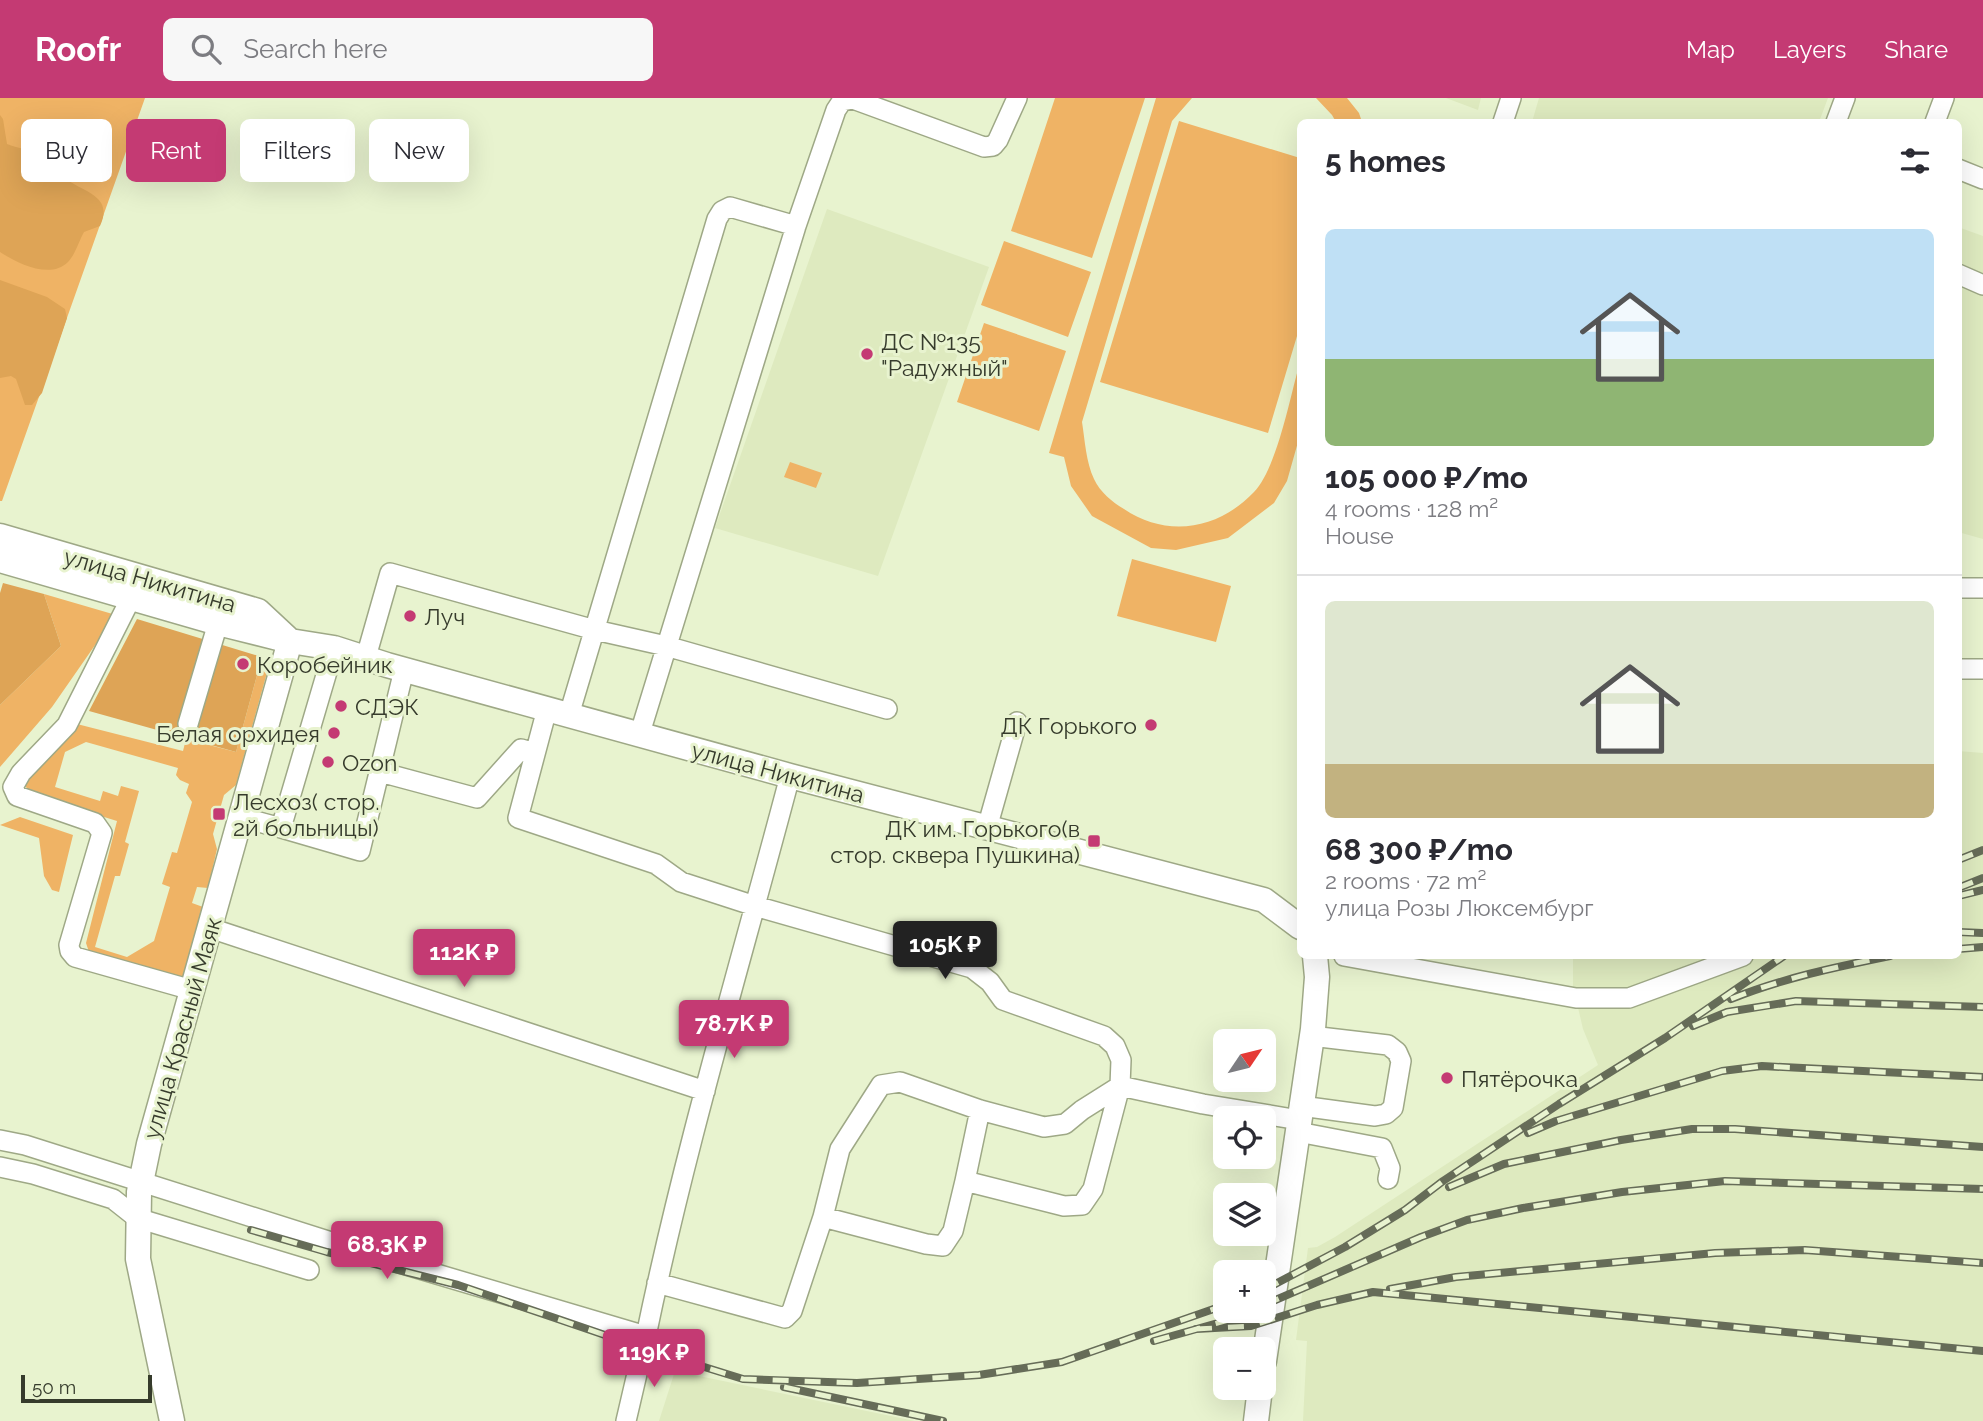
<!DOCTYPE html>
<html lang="en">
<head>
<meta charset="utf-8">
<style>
  body { margin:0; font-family:Raleway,sans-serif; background:#f7f7f7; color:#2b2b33; height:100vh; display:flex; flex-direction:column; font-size:26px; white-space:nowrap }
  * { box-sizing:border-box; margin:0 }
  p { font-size:23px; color:#7c7c81 }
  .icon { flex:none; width:38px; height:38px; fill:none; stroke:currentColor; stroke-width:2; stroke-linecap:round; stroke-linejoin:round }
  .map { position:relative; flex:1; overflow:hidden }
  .side { position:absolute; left:1297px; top:21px; width:665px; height:840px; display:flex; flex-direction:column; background:#fff; border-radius:10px; box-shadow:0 7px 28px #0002 }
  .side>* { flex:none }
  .top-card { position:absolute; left:21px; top:21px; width:665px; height:63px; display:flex; gap:14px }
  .needle { width:46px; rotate:55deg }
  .controls { position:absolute; left:1213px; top:931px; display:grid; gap:14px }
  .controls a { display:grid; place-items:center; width:63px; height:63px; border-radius:10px; background:#fff; box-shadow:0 7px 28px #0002; font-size:35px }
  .scale { position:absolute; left:21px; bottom:18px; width:131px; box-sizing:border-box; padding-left:7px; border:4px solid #363b2c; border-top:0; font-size:19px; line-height:24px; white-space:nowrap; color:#363b2c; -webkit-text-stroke:5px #e8f3cf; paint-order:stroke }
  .price { position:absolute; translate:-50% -60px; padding:0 16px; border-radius:7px; background:#c43a73; color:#fff; font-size:23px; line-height:46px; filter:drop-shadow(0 2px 4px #0008) }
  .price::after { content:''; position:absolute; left:50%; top:42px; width:21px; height:16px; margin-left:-10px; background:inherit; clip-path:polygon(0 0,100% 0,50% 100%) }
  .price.on { background:#222; color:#fff }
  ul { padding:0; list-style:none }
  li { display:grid; align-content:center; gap:14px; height:371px; padding:0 28px }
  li+li { border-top:2px solid #e1e1e2 }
  li span { display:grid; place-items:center; height:217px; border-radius:10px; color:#555 }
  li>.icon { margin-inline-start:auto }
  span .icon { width:126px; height:126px; fill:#fffc; stroke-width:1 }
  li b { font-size:30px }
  h2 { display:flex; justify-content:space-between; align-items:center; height:84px; padding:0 28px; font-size:30px }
  .chip { padding:0 24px; border-radius:10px; background:#fff; box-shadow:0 7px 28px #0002; font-size:24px; line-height:63px }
  .chip.on { background:#c43a73; color:#fff }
  header { display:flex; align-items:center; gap:42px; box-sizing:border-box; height:98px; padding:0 35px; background:#c43a73; color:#fff }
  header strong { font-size:33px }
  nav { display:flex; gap:38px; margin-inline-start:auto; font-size:24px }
  .search { width:490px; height:63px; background:#f7f7f7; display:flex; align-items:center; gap:18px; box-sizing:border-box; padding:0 24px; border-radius:10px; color:#7c7c81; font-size:26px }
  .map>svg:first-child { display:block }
  .built { fill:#deeabf }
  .green { fill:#efb365; fill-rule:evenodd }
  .forest { fill:#dea456 }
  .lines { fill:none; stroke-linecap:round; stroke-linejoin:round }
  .minor-casing { stroke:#9ea886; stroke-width:22 }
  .major-casing { stroke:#9ea886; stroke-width:27 }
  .minor { stroke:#fff; stroke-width:19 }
  .major { stroke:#fff; stroke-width:24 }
  .rail-casing { stroke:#666c58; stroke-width:8 }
  .rail { stroke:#e8f3cf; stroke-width:5; stroke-dasharray:16; stroke-linecap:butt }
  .poi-dot { fill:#c43a73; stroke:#e8f3cf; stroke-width:2.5 }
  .labels { text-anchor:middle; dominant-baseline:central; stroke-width:6; stroke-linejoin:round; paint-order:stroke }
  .poi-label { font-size:23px; fill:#363b2c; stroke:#e8f3cf; text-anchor:start }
  .street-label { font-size:23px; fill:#363b2c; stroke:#e8f3cf }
</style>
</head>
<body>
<header>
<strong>Roofr</strong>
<div class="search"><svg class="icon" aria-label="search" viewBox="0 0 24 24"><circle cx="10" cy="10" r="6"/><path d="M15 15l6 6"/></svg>Search here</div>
<nav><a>Map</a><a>Layers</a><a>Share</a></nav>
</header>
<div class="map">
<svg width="1983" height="1323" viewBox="0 0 1983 1323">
  <rect width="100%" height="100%" fill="#e8f3cf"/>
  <path class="built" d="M1446,0H1481L1478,12Z
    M1539,0H1828L1819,24H1532Z
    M827,111L989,169L878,478L715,430Z
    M1958,129L1983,138V441L1958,434Z
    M1958,653L1983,655V1323H1303L1307,1243L1296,1242L1308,1150L1317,1149L1335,1139L1598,967L1583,931L1573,888V858H1958Z
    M675,1273L915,1323H659Z"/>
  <path class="green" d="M0,0H145L2,403H0Z
    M1055,0H1145L1092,160L1011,133Z
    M1156,0H1192L1172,23L1082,324C1085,343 1086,364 1094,381C1100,394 1112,404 1124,411C1167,440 1218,432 1254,394C1277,370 1290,299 1300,264V337L1287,383L1274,405L1228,440L1176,452L1151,450L1092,418L1071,388L1064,359L1049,355Z
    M1316,0H1347L1359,15L1362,24H1336L1332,17Z
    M1179,23L1300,60V228L1268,335L1100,284Z
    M1004,143L1091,174L1068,239L981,207Z
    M984,225L1066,253L1039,333L957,304Z
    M790,364L822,375L816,390L784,379Z
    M1132,461L1231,488L1216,544L1117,518Z
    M44,496L116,517L52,609L0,669V607L61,548Z
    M262,559L268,571L236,687L224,697L213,736L217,751L208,790L197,789L192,805L203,809L182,883L89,854L86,845L117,723L30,696L25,687L26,679L73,625L183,653L186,641L236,654ZM86,644L178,670L176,677L180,682L189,686L186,695L192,704L177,755L172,754L162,786L170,789L154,843L127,859L95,849L115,778H120L129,746L125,744L139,693L121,688L118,698L103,693L100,703L55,689L65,654Z
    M20,719L73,737L59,794L52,792L44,778L39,740L0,727Z"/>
  <path class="forest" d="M0,17L3,21L7,46C18,51 28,50 38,56C48,61 54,71 62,78C80,94 115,96 100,128L84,134C79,143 75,157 68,164C50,182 17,165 0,154Z
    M0,182L47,199L65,211L67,220L42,295L32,307H25L16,281L11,278L0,280Z
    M3,485L44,496L61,548L0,607V495Z
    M137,521L262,559L236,654L89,613Z"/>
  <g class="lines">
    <g class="minor-casing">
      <path id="minor" d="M1503,24L1511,0
        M1836,24L1845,0
        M1935,24L1944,0
        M1958,71L1983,81
        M1958,176L1983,187
        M1958,490H1983
        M131,500L67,627L21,675L13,689L17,698L95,725L102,735L69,847L70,853L75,859L192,892
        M366,559L390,475L595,532L666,548L887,611
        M1958,571H1983
        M547,611L518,720L656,766L681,784L755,808L972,870L990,884L1003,902L1104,938L1115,948L1121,962L1120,988L1093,1091L1082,1107L1064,1108L965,1083L953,1133L943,1148L926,1146L823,1119
        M569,617L717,121L722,113L730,109L796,128
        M188,626L218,525
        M640,635L796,128L836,12L842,3L853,1L984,49L993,48L998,42L1017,0
        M380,674L477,700L521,651L535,655
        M241,719L281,730L334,550
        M281,730L360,753L404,572
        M987,730L1017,624
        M210,830L705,993
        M1344,858L1576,900H1629L1743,858
        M1120,988L1203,1006L1299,1022
        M1301,1008L1375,1018L1386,1016L1393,1010L1401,963L1397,954L1388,947L1311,938
        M1298,1034L1382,1050L1390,1070L1388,1081
        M0,1042L25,1047L369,1156L646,1238C685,1049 741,864 790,678
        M0,1069L33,1076L113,1101L137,1120L309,1172
        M965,1083L980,1012
        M657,1185L785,1220L792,1213L823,1119L840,1051L881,987L900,984L980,1012L1044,1029L1065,1026L1082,1012L1120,988
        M626,1323L643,1250"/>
    </g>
    <g class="major-casing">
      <path id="major" d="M0,438L258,513L287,540
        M0,462L218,525L290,543L334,550L387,567L790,678L1264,802L1300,829
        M1264,1263L1313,931L1317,879L1315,858
        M172,1323L138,1161L139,1094L149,1046L290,543
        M1256,1323L1260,1290"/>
    </g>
    <use href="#minor" class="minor"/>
    <use href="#major" class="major"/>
    <g class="rail-casing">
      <path id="rail" d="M1958,762L1983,752
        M1958,790L1983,780
        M1958,798L1983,792
        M1958,834L1983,835
        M1958,851L1983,849
        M1731,901C1783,880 1836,869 1890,858
        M1693,928L1727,914L1796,903L1983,909
        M1528,1035L1556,1023L1722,973L1762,968L1983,979
        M1449,1089L1504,1066L1621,1042L1692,1031H1735L1983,1049
        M251,1132L327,1154L458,1187L643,1250L743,1281L857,1285L979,1277L1062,1264L1225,1207
        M1390,1191L1456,1179L1715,1155L1805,1152L1983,1165
        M1264,1192L1345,1149L1405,1112L1443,1083L1559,1006L1665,940L1784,858
        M1264,1207L1421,1139L1467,1122L1523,1110L1622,1094L1725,1083L1983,1091
        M1196,1231L1251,1228L1317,1207L1373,1194L1983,1253
        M1154,1243L1232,1221L1250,1213
        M784,1289L943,1323"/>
    </g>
    <use href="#rail" class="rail"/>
  </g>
  <g class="poi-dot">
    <circle cx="867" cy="256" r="7"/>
    <circle cx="410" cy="518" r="7"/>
    <circle cx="243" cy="566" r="7"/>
    <circle cx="341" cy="608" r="7"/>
    <circle cx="1151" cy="627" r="7"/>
    <circle cx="334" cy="635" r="7"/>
    <circle cx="328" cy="664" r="7"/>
    <rect x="212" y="709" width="14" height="14" rx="3.5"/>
    <rect x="1087" y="736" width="14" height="14" rx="3.5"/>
    <circle cx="1447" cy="980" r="7"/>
  </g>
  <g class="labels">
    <g class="poi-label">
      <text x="881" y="243">ДС №135<tspan x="881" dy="26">"Радужный"</tspan></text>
      <text x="424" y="518">Луч</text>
      <text x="257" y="566">Коробейник</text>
      <text x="355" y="608">СДЭК</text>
      <text x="1137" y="627" text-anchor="end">ДК Горького</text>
      <text x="320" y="635" text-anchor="end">Белая орхидея</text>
      <text x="342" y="664">Ozon</text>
      <text x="233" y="703">Лесхоз( стор.<tspan x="233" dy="26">2й больницы)</tspan></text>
      <text x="1080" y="730" text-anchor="end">ДК им. Горького(в<tspan x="1080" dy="26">стор. сквера Пушкина)</tspan></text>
      <text x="1461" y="980">Пятёрочка</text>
    </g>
    <g class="street-label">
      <text transform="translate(150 482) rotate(16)">улица Никитина</text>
      <text transform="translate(778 674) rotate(15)">улица Никитина</text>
      <text transform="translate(182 930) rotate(-74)">улица Красный Маяк</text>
    </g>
  </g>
</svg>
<div class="controls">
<a><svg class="needle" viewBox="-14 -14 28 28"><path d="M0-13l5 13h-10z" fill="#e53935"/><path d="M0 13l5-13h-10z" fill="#7c7c81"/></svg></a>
<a><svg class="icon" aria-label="locate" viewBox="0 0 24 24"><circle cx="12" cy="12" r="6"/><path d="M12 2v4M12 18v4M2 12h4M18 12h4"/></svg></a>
<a><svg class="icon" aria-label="layers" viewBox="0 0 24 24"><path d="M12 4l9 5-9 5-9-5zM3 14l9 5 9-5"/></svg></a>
<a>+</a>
<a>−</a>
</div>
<div class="scale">50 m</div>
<b class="price on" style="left:945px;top:883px">105K ₽</b>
<b class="price" style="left:464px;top:891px">112K ₽</b>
<b class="price" style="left:734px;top:962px">78.7K ₽</b>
<b class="price" style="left:387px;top:1183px">68.3K ₽</b>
<b class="price" style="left:654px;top:1291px">119K ₽</b>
<div class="top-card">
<a class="chip">Buy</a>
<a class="chip on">Rent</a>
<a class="chip">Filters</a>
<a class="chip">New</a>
</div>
<section class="side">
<h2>5 homes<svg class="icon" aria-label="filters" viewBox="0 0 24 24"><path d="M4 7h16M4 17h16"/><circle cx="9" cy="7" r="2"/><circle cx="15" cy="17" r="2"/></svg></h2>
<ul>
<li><span style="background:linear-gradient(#bfe0f5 60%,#8fb573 0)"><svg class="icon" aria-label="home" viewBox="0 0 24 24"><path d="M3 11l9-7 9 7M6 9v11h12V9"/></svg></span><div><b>105 000 ₽/mo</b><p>4 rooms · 128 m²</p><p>House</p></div></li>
<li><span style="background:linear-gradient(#dfe7d0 75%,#c2b280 0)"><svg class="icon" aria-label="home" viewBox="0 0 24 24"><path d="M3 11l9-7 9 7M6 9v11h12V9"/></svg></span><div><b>68 300 ₽/mo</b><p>2 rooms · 72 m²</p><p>улица Розы Люксембург</p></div></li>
</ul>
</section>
</div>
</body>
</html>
